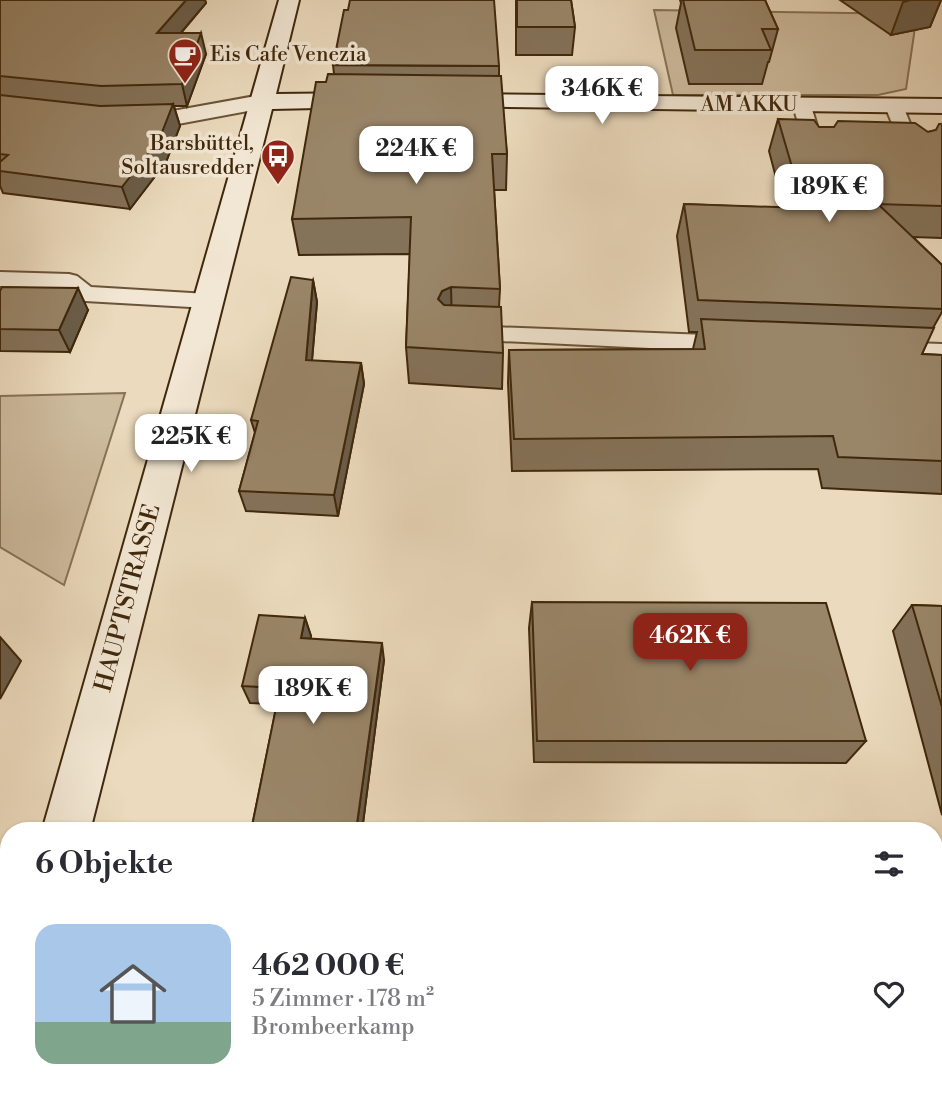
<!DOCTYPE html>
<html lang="de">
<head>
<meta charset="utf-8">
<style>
  body { margin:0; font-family:"Libre Bodoni",serif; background:#f2f2f3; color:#2b2b33; height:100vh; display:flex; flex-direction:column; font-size:26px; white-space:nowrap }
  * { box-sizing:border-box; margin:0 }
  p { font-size:23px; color:#7c7c81 }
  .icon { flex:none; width:38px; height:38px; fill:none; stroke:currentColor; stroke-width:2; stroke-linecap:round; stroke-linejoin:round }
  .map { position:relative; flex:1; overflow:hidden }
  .sheet { position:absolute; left:0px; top:822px; width:943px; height:275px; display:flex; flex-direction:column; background:#fff; border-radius:28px 28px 0 0; box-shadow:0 2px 5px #0004 }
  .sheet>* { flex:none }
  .price { position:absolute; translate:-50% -60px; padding:0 16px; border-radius:14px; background:#fff; color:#222; font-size:23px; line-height:46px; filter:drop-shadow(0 2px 4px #0008) }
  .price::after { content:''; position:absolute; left:50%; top:42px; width:21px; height:16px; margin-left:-10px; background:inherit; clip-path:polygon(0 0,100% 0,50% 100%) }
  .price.selected { background:#8f2418; color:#fff }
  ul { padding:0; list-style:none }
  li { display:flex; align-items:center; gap:21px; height:175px; padding:0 35px }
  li+li { border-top:2px solid #e1e1e2 }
  li span { display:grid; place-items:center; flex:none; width:196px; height:140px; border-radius:21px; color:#555 }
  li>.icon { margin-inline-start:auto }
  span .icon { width:84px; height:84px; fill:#fffc; stroke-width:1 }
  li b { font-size:30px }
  h2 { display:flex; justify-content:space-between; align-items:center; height:84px; padding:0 35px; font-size:30px }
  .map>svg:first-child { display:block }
  .green { fill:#cebc9f; stroke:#877256; stroke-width:2 }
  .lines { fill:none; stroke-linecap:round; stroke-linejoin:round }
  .lane-casing { stroke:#6b5438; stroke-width:4 }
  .street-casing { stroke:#6b5438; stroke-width:4 }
  .secondary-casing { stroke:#40280c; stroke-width:4 }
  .lane { fill:#f2e7d4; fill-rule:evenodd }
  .street { fill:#f2e7d4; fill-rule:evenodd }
  .secondary { fill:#f2e7d4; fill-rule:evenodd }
  .wall { fill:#847259; stroke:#40280c; stroke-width:2 }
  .shaded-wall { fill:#6b5d49; stroke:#40280c; stroke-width:2 }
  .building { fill:#998568; stroke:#40280c; stroke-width:2 }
  .labels { text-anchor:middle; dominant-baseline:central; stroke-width:7; stroke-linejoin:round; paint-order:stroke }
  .far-poi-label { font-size:21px; fill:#40280c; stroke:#f2e7d4; text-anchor:start }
  .far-street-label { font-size:21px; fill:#40280c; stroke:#f2e7d4 }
  .street-label { font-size:24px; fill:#40280c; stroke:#f2e7d4 }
</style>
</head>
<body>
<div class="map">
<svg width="942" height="1097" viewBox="0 0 942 1097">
  <rect width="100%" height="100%" fill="#ebdabd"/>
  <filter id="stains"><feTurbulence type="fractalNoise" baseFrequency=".00286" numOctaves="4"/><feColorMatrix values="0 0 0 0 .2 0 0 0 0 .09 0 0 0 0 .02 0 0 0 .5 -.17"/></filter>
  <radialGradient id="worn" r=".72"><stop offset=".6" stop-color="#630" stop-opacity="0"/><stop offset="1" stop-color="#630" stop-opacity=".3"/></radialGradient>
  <path class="green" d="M654,10L917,14L906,89L878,95H673Z
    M125,393L64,585L0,547V396Z"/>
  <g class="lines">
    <g class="lane-casing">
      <path id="lane" d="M802,101L811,106L825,152L823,156H809L807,152L793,106Z
        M894,101L903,106L923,155L921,159L914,161L905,155L885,106Z
        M0,272L69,274L77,276L91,287L208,294L216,296L219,301L216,306L208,308L85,301L77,299L64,288L0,286Z
        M466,326L734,336L742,339L746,344L742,349L734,352L458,339L455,334L458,329Z
        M886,342L942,344V360L878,356L874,350L878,344Z"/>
    </g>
    <g class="street-casing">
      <path id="street" d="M261,95L270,97L273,102L270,107L178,124L124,125L115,123L112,118L115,113L124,111L178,110Z
        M667,1088H872L873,1092L871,1097H671Z"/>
    </g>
    <g class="secondary-casing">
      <path id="secondary" d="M279,0H299L276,94L364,93L372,95L376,100L372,105L364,107L272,109L90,831H42Z
        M452,94L942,99V113L444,106L440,101L444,96Z
        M9,1017V1088H23L19,1097H0V1020Z"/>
    </g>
    <use href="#lane" class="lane"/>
    <use href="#street" class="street"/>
    <use href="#secondary" class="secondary"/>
  </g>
  <path class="wall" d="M0,0H205L206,3L181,33L206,54L187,106H174L180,126L166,162L130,209L3,193L0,186Z
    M516,0H571L575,27L572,55H516Z
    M680,0H765L778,29L769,62H768L762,84H689L676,28L681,3Z
    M840,0H941L930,27L891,35Z
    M333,65L499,66V76L507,154L506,190H494L500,289L499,307L503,353L502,389L409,383L406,347L410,254L299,255L292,219L326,82L334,74Z
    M778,119L819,127L928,132L936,130L942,124V238L913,237L942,265V312L933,328L922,354L942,355V494L822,488L818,469L512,471L508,383L509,350L693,349L697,332H689L677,236L684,204L784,208L769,151Z
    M313,280L317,302L312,361L361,363L364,384L338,516L246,511L239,491L255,433L251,420Z
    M0,291L88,310L70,352L0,351Z
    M532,602L866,741L846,763L534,762L529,628Z
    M912,605L942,606V815L893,631Z
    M305,618L311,636L310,639L384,660L362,831H251L277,704L250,703L242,686Z"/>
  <path class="shaded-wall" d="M186,0H205L206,3L163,54L157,33Z
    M911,0H941L930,27L891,35L903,2Z
    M201,33L206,54L187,106L182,84Z
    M173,104L180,126L166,162L130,209L122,187Z
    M313,280L317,302L310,382L306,360Z
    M451,287L452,324L438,299L442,291Z
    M78,288L88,310L70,352L59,330Z
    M361,363L364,384L338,516L334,495Z
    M305,618L311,636L307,656L301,638Z
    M0,637L21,661L0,699Z
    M382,643L384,660L362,831H356Z"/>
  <path class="building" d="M0,0H186L157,33H201L182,84L101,86L0,76Z
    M350,0H494L499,66L333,65L344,10H348Z
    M517,0H571L575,27H517Z
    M683,0H765L778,29H762L771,50H695Z
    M328,74L501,76L507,154H492L500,289L451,287L442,291L438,299L444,305L501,307L503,353L406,347L411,217L292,219L316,82H326Z
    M0,95L100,106L173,104L159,140L122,187L0,171V162L8,155L0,154Z
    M778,119L814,120L819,127H834L838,121L915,123L928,132L936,130L939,124H942V206L878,204L942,265V309L698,300L684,204L804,208Z
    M291,277L313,280L306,360L361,363L334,495L239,491L258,421L251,420Z
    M2,287L78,288L59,330L0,329V291Z
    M701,319L934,328L922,354L942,355V461L838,457L833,436L514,439L509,350L705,349Z
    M532,602L826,603L866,741H537Z
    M912,605L942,606V707Z
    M259,615L305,618L301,638L382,643L356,831H251L280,688L242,686Z"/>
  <defs>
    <g id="cafe-pin" transform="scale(1.75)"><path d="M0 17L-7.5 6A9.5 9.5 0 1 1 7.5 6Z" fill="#8f2418" stroke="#f2e7d4"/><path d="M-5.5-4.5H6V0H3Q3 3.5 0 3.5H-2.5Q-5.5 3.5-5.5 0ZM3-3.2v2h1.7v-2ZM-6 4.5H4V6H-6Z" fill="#fff"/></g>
    <g id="bus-pin" transform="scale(1.75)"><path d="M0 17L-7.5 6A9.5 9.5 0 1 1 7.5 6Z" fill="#8f2418" stroke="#f2e7d4"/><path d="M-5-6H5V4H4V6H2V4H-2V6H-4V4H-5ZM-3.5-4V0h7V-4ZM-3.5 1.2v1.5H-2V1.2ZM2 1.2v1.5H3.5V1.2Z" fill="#fff"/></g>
  </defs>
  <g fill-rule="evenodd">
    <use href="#cafe-pin" x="185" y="55"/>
    <use href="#bus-pin" x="278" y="156"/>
  </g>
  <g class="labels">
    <g class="far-poi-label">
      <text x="210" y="55">Eis Cafe Venezia</text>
      <text x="254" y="144" text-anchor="end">Barsbüttel,<tspan x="254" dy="24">Soltausredder</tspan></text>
    </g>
    <g class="far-street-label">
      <text x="749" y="105">AM AKKU</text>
    </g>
    <g class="street-label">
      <text transform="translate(128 598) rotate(-75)">HAUPTSTRASSE</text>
    </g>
  </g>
  <rect width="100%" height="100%" filter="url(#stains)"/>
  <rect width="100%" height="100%" fill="url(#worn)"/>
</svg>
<b class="price" style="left:602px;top:126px">346K €</b>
<b class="price" style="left:416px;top:186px">224K €</b>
<b class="price" style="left:829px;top:224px">189K €</b>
<b class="price" style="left:191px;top:474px">225K €</b>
<b class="price selected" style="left:690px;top:673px">462K €</b>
<b class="price" style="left:313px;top:726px">189K €</b>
<section class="sheet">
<h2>6 Objekte<svg class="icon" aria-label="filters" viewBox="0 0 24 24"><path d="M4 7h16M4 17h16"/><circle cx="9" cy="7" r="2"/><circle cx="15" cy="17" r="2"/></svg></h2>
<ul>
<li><span style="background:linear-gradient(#a9c7e8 70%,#7fa58c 0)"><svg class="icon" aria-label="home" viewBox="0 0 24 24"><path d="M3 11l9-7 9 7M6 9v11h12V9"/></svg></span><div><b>462 000 €</b><p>5 Zimmer · 178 m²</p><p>Brombeerkamp</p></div><svg class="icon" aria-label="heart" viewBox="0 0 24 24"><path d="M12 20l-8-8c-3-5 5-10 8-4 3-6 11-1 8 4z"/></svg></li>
</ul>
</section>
</div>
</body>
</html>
